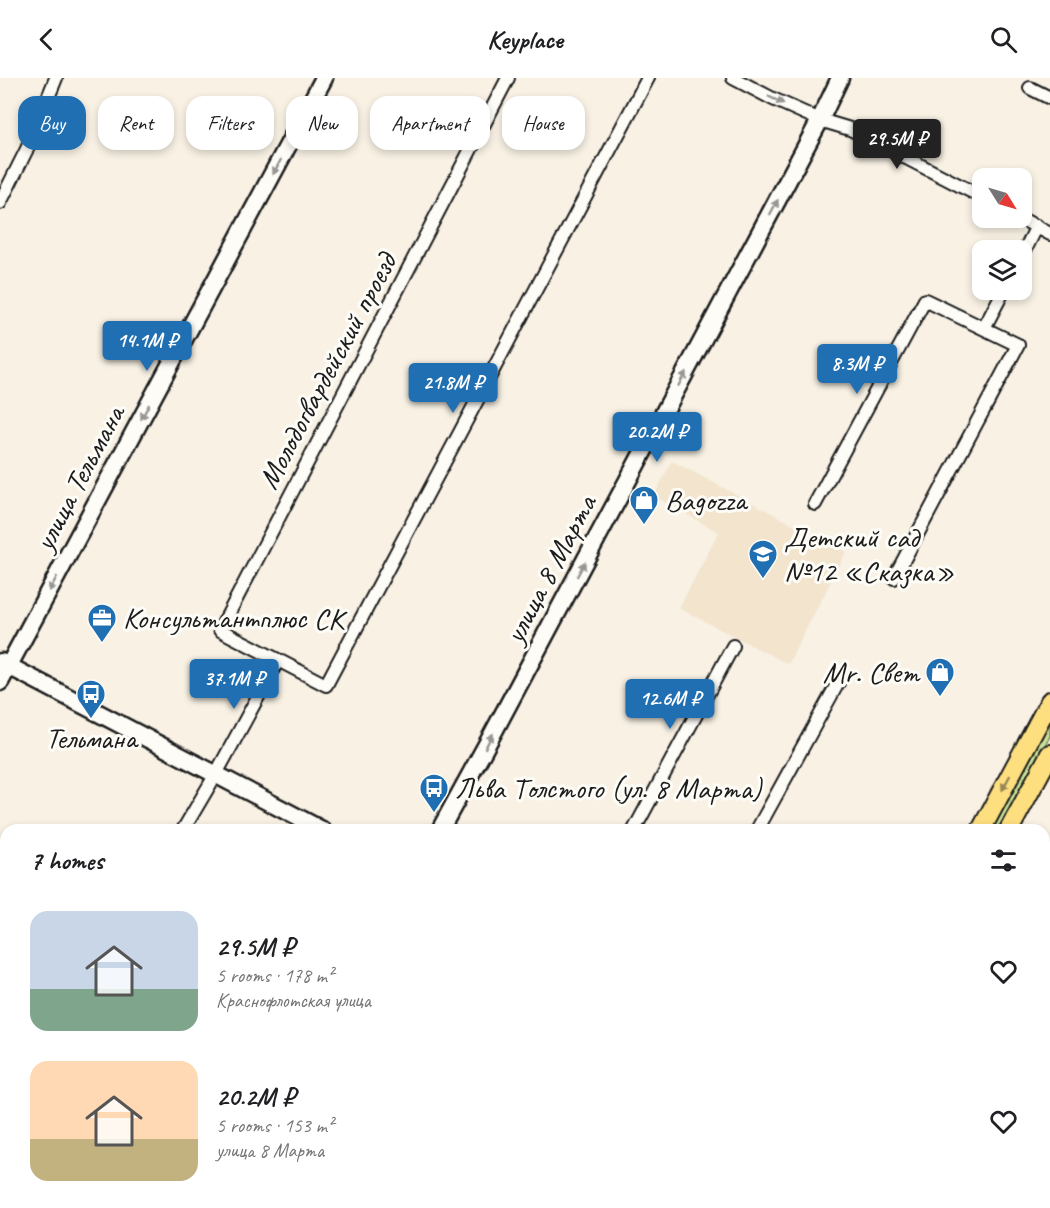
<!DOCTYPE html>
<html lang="en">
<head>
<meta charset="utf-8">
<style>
  body { margin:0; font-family:Caveat,sans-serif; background:#f6f6f6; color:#202124; height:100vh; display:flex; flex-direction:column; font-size:22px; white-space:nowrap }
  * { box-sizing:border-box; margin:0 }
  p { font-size:20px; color:#757577 }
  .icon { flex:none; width:33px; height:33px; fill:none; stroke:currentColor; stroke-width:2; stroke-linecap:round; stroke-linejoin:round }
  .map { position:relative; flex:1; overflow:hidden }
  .drawer { position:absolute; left:0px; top:746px; width:1050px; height:386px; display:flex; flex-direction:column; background:#fff; border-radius:18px 18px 0 0; box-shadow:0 3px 9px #0003 }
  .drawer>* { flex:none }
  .top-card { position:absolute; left:18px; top:18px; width:600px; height:54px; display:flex; gap:12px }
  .needle { width:39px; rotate:127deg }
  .controls { position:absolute; left:972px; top:90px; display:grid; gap:12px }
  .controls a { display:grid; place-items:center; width:60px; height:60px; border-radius:12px; background:#fff; box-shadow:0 3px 9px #0003; font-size:30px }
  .price { position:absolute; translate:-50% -51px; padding:0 14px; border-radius:6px; background:#1f6fb2; color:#fff; font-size:20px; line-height:39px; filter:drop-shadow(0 2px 3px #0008) }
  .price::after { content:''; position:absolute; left:50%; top:36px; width:18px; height:14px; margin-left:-9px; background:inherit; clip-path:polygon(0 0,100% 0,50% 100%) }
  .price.selected { background:#222; color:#fff }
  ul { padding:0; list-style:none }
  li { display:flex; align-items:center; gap:18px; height:150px; padding:0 30px }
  li span { display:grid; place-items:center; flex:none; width:168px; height:120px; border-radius:18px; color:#555 }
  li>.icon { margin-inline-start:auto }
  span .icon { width:72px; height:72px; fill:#fffc; stroke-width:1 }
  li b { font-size:26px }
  h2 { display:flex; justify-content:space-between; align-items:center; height:72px; padding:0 30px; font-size:26px }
  .tag { padding:0 21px; border-radius:18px; background:#fff; box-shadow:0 3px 9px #0003; font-size:21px; line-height:54px }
  .tag.selected { background:#1f6fb2; color:#fff }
  header { display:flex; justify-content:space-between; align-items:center; height:78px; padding:0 30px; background:#fff; font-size:27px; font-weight:600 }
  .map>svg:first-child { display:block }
  .built { fill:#f2e4cd }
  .grass { fill:url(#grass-dots); stroke:#72805a; stroke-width:1.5 }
  .pitch { fill:#c8e399; stroke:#72805a; stroke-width:1.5 }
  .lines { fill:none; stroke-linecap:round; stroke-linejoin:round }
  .street-casing { stroke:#1c1c1c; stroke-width:16 }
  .secondary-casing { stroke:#1c1c1c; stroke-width:21 }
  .primary-casing { stroke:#1c1c1c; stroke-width:22 }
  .street { stroke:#fdfcf7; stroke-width:12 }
  .secondary { stroke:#fdfcf7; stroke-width:16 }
  .primary { stroke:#fedf80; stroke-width:18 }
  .oneway { fill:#989794 }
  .oneway2 { fill:#988753 }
  .labels { text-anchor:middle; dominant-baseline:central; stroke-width:6; stroke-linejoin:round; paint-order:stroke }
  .street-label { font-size:30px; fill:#1c1c1c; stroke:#fdfcf7 }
  .poi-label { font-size:30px; fill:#1c1c1c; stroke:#fdfcf7; text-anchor:start }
</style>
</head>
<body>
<header><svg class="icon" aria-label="back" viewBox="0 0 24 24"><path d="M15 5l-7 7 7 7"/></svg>Keyplace<svg class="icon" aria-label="search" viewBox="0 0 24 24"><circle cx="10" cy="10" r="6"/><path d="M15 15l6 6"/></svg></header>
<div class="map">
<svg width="1050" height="1130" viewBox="0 0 1050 1130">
  <defs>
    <pattern id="grass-dots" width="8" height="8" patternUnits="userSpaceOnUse" patternTransform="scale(1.5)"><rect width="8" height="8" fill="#c8e399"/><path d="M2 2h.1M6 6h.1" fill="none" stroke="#abc283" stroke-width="1.8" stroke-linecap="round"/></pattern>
  </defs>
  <rect width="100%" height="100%" fill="#f8f1e4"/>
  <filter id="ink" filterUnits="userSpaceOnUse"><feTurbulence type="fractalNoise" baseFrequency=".0167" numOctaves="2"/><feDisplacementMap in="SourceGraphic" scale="12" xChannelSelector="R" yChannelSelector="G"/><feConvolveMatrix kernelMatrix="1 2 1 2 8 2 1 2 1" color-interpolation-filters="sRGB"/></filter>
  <g filter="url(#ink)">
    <path class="built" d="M672,383L846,474L788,586L679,530L719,454L654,418Z"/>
    <path class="grass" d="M1050,641V658L999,751L990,752Z"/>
    <path class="pitch" d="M5,1074H6V1119L0,1115V1083Z"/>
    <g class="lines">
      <g class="street-casing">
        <path id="street" d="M508,0L220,552L326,607L648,0
          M733,0L773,21L820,42L850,51L982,119
          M1030,10L1050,20
          M0,125L27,71L56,0
          M1020,140L1050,156
          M1022,178L1037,148
          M984,250L1004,212
          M815,426L925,222L1018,267L894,500
          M183,752L216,696L278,582
          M634,752L733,568
          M757,752L839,603
          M0,945L6,935
          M41,1130L44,1125
          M436,1130L439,1125
          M551,1130L554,1125"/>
      </g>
      <g class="secondary-casing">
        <path id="secondary" d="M1,584L322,752
          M0,604L324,0
          M440,752L492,657L820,42L840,0
          M1026,1125L1035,1130
          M231,1130L234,1125"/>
      </g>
      <g class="primary-casing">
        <path id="primary" d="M981,752L1050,623
          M1009,752L1050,676
          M775,1130L777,1125
          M806,1130L808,1125"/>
      </g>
      <use href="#street" class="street"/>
      <use href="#secondary" class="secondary"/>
      <use href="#primary" class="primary"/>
    </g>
    <defs><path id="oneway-solid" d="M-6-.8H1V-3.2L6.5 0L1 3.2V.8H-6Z" transform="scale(1.5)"/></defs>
    <g class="oneway">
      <use href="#oneway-solid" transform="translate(776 22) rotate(25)"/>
      <use href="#oneway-solid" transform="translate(277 89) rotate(118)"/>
      <use href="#oneway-solid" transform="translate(774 129) rotate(-62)"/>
      <use href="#oneway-solid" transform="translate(682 301) rotate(-62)"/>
      <use href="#oneway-solid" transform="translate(145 334) rotate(118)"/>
      <use href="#oneway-solid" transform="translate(581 491) rotate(-62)"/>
      <use href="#oneway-solid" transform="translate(53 506) rotate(118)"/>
      <use href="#oneway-solid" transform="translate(489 663) rotate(-61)"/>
    </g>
    <use class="oneway2" href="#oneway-solid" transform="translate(1006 705) rotate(118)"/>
  </g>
  <defs>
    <g id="shop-pin" transform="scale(1.5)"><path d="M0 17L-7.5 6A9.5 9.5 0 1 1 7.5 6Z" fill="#1f6fb2" stroke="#fdfcf7"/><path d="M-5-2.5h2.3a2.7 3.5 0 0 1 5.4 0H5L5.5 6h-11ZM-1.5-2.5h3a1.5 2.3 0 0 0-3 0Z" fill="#fff"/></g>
    <g id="school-pin" transform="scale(1.5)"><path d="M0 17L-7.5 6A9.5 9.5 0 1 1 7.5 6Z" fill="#1f6fb2" stroke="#fdfcf7"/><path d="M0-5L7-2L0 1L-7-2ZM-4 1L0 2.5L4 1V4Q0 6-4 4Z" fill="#fff"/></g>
    <g id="office-pin" transform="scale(1.5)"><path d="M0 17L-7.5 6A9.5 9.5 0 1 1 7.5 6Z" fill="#1f6fb2" stroke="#fdfcf7"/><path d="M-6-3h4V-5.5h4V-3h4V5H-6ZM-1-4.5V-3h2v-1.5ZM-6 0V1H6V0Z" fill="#fff"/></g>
    <g id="bus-pin" transform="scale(1.5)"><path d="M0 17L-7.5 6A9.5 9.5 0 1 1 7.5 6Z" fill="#1f6fb2" stroke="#fdfcf7"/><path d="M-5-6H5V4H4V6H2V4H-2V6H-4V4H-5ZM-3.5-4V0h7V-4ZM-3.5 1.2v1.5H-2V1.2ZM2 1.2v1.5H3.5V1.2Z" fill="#fff"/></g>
  </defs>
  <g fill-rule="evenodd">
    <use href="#shop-pin" x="644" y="422"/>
    <use href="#school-pin" x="763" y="476"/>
    <use href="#office-pin" x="102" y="540"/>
    <use href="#shop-pin" x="940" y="594"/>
    <use href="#bus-pin" x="91" y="616"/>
    <use href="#bus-pin" x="434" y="710"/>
  </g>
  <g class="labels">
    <g class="street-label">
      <text transform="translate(327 293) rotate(-62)">Молодогвардейский проезд</text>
      <text transform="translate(79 400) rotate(-62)">улица Тельмана</text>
      <text transform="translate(550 491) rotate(-62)">улица 8 Марта</text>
    </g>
    <g class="poi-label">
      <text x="665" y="422">Bagozza</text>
      <text x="784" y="459">Детский сад<tspan x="784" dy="34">№12 «Сказка»</tspan></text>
      <text x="123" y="540">Консультантплюс СК</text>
      <text x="919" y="594" text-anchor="end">Mr. Свет</text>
      <text x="91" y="660" text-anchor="middle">Тельмана</text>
      <text x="455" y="710">Льва Толстого (ул. 8 Марта)</text>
    </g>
  </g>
</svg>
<div class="controls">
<a><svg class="needle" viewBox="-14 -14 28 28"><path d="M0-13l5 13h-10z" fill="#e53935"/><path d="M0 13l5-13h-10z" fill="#757577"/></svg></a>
<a><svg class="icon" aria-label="layers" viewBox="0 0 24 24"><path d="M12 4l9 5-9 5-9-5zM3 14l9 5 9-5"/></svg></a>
</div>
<b class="price selected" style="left:897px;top:92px">29.5M ₽</b>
<b class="price" style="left:147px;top:294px">14.1M ₽</b>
<b class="price" style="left:857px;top:317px">8.3M ₽</b>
<b class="price" style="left:453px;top:336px">21.8M ₽</b>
<b class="price" style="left:657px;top:385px">20.2M ₽</b>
<b class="price" style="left:234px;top:632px">37.1M ₽</b>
<b class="price" style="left:670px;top:652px">12.6M ₽</b>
<div class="top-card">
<a class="tag selected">Buy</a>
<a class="tag">Rent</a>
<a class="tag">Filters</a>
<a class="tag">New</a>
<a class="tag">Apartment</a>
<a class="tag">House</a>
</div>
<section class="drawer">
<h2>7 homes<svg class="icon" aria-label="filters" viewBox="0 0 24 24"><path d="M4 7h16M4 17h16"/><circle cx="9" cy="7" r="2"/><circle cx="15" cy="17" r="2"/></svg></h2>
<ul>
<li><span style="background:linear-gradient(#c9d6e8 65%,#7fa58c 0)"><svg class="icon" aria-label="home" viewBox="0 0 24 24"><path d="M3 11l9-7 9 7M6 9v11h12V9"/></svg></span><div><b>29.5M ₽</b><p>5 rooms · 178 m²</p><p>Краснофлотская улица</p></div><svg class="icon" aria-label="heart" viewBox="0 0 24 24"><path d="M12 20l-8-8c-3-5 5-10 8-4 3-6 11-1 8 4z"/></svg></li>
<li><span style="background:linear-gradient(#ffd9b3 65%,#c2b280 0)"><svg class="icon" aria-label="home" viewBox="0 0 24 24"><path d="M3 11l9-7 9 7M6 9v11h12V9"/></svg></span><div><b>20.2M ₽</b><p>5 rooms · 153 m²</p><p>улица 8 Марта</p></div><svg class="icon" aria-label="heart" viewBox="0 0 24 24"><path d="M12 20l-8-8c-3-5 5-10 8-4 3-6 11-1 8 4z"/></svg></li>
</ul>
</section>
</div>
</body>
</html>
